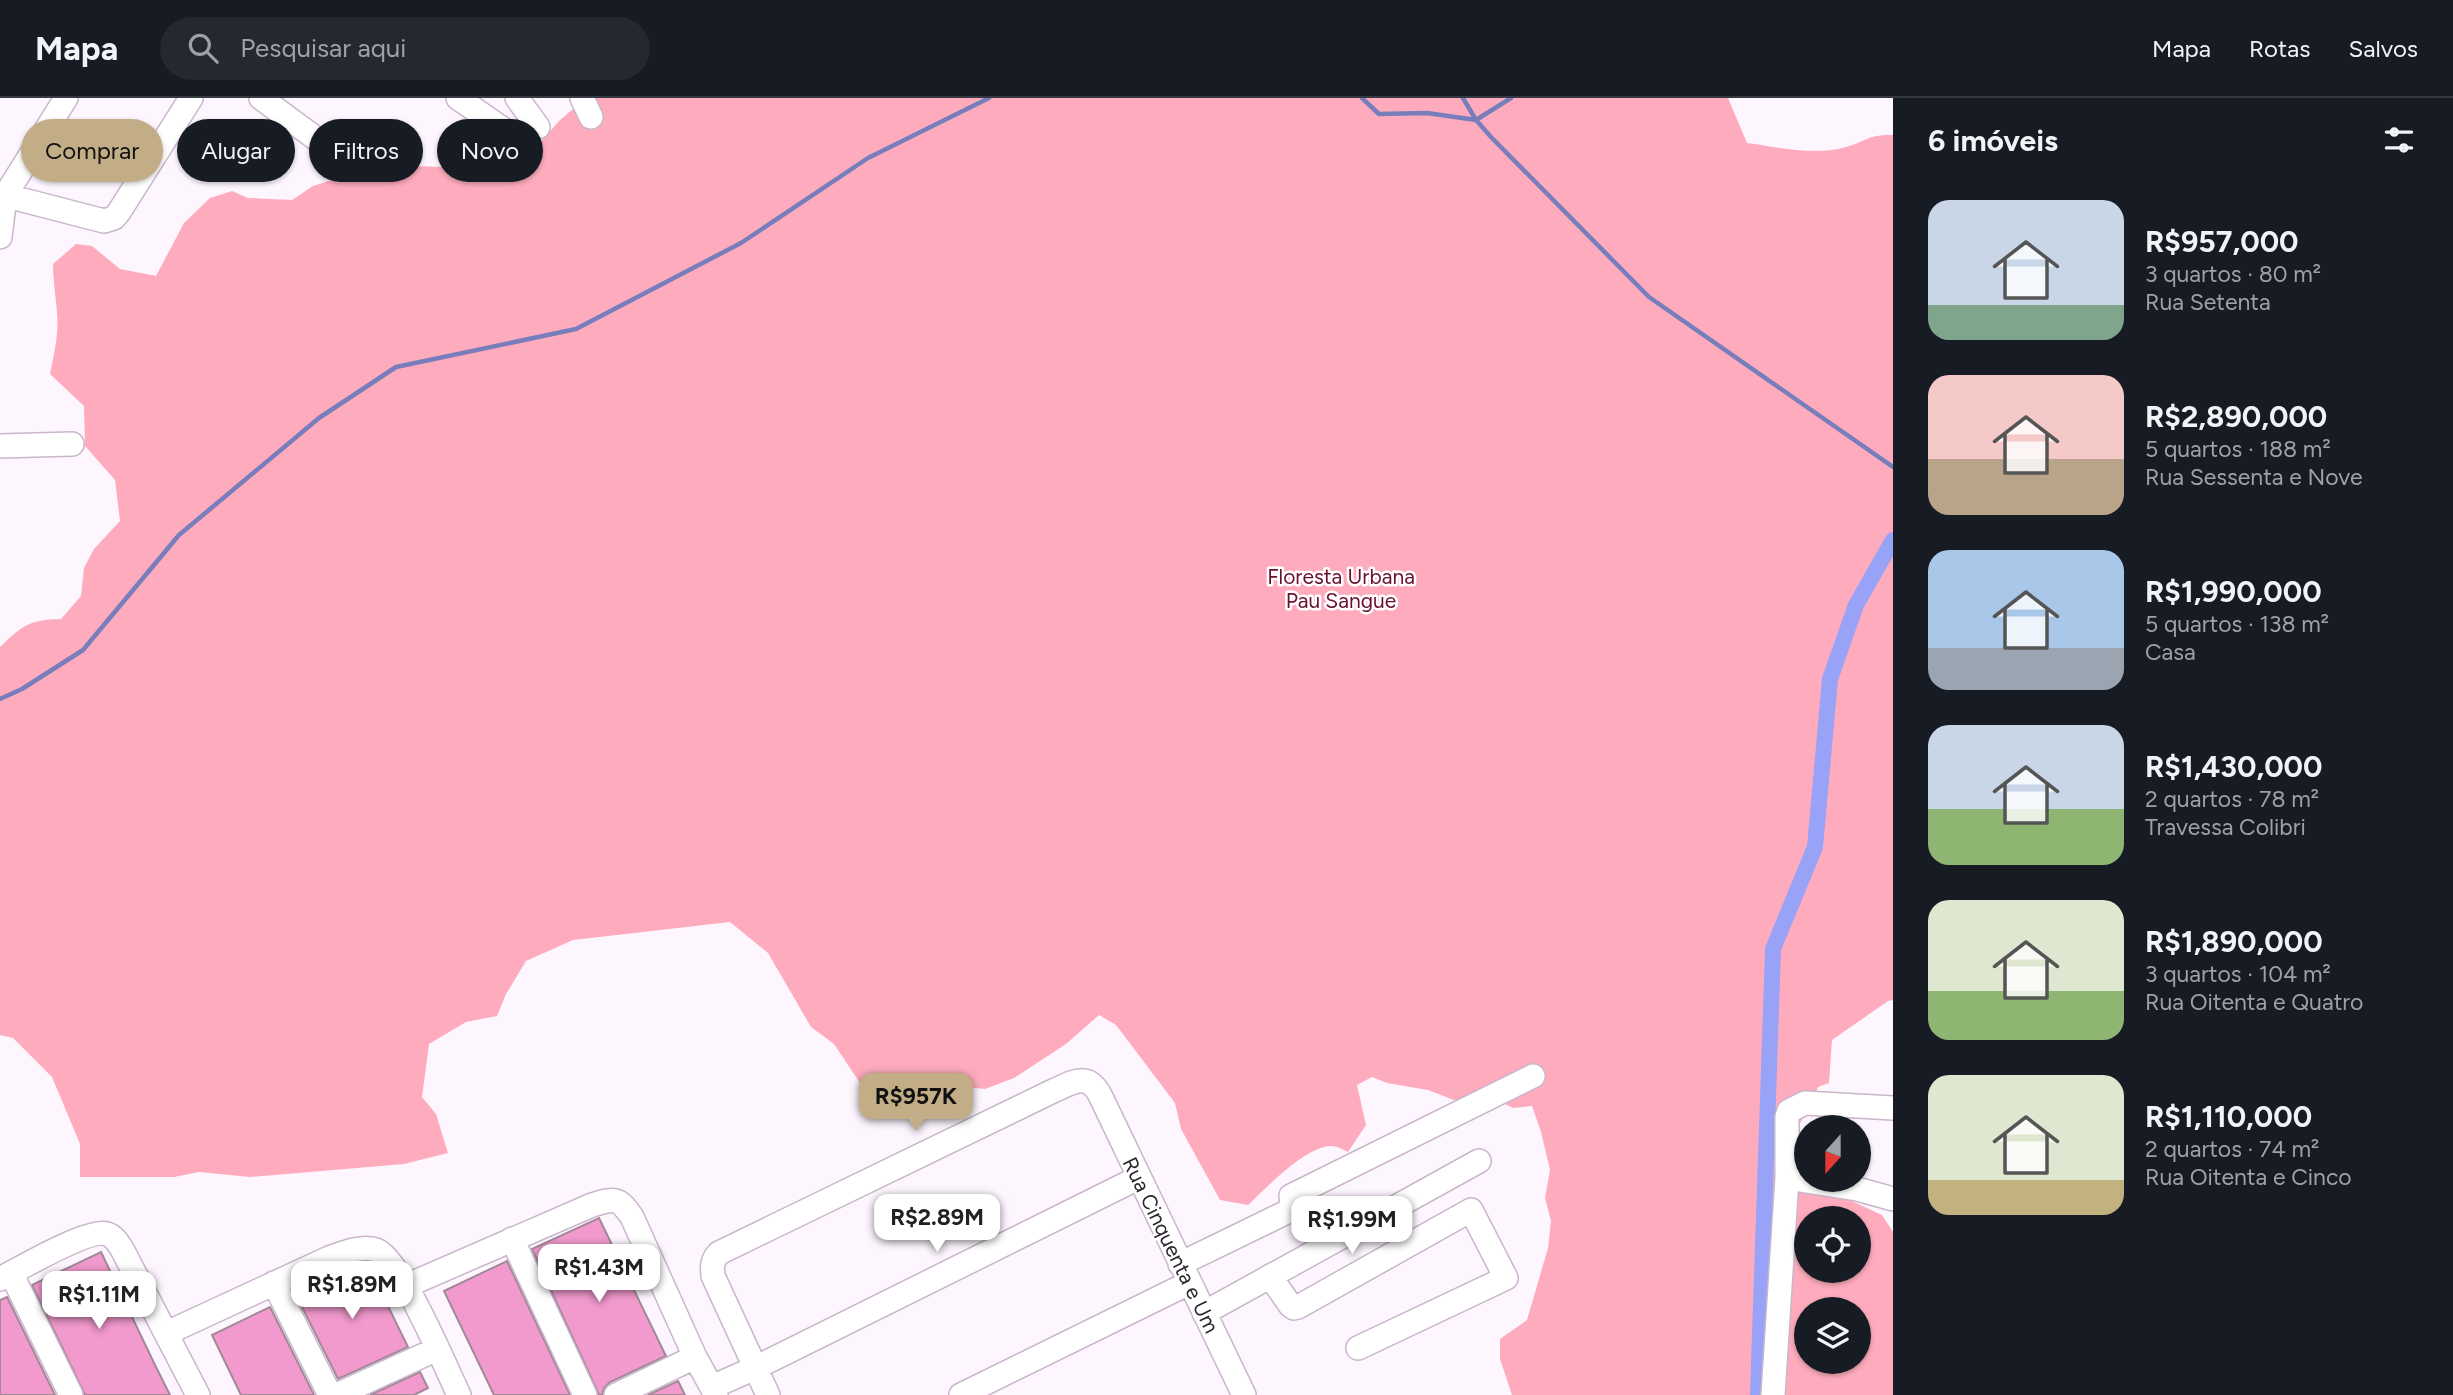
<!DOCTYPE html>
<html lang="pt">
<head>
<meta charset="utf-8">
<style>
  body { margin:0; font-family:Figtree,sans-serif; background:#242831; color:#f1f3f6; height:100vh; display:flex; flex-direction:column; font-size:26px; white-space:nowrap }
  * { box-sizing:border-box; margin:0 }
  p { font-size:23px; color:#9ea1a6 }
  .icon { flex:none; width:38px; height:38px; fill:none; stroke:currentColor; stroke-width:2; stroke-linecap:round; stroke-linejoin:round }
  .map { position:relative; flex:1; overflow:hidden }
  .panel { display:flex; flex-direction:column; background:#171b24; width:560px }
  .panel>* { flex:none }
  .banner { position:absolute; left:21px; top:21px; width:665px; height:63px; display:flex; gap:14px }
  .needle { width:46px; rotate:201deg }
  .tools { position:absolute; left:1794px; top:1017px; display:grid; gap:14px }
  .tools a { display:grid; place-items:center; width:77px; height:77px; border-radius:50%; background:#171b24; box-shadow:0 2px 5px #0004; font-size:35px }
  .price { position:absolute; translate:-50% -60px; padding:0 16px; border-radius:14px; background:#fff; color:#222; font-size:23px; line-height:46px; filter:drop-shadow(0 2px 4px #0008) }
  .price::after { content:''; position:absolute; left:50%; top:42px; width:21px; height:16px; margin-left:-10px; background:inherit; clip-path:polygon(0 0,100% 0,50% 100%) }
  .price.selected { background:#c2ad87; color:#111 }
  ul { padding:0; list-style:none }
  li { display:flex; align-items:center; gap:21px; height:175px; padding:0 35px }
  li span { display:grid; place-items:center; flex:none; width:196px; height:140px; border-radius:21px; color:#555 }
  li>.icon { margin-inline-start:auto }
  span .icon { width:84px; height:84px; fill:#fffc; stroke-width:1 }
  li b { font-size:30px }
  h2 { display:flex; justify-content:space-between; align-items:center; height:84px; padding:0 35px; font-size:30px }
  .tag { padding:0 24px; border-radius:32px; background:#171b24; box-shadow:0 2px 5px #0004; font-size:24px; line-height:63px }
  .tag.selected { background:#c2ad87; color:#111 }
  header { display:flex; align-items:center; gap:42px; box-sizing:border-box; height:98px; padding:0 35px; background:#171b24; border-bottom:2px solid #363941 }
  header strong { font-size:33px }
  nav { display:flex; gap:38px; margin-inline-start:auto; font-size:24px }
  .search { width:490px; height:63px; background:#242831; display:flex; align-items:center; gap:18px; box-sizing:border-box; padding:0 24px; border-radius:38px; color:#9ea1a6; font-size:26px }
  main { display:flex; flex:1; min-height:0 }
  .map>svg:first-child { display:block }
  .green { fill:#feacbd; fill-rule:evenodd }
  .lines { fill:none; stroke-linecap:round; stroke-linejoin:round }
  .stream { stroke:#787dbb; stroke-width:4.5 }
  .canal { stroke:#98a2f7; stroke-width:16 }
  .building { fill:#f299cd; stroke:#a28997; stroke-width:2 }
  .minor-casing { stroke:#c9b6cb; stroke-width:26 }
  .minor { stroke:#fff; stroke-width:23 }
  .labels { text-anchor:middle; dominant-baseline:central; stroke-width:5; stroke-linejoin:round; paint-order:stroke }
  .park-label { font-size:21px; fill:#691030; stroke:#fff }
  .street-label { font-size:21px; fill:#2d262e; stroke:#fff }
</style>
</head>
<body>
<header>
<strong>Mapa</strong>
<div class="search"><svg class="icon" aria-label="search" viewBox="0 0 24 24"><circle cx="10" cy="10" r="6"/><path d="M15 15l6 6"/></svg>Pesquisar aqui</div>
<nav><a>Mapa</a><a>Rotas</a><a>Salvos</a></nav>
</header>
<main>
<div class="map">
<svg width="1893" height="1297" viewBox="0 0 1893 1297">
  <rect width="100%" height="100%" fill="#fef6ff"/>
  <path class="green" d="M586,0H1728L1747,45C1776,49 1817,58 1846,49C1867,43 1869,36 1893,37V902L1888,903L1832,942L1829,985L1818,989L1794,1038L1806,1056V1082L1882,1117L1893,1134V1297H1512L1500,1261V1241L1527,1222L1548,1150L1551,1123L1545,1100L1550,1072L1541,1034L1532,1008L1513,1010L1487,997L1454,1002L1428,992L1387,985L1372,979L1357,987L1366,1027L1348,1054C1344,1052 1337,1048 1332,1048C1307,1047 1266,1090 1248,1107L1220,1102L1181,1031L1175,1005L1116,927L1099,917L1066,946L1014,980L985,991L963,989L900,991L872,1003L834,946L811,929L768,855L730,824L573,842L526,863L506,896L497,918L466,924L429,946L422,999L436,1016L448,1055L404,1066L250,1079L199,1074L174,1079H80V1046L52,979L13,940L0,937V549C23,527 29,522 61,521L81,498L84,470L94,451L120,423L115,382L85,348L84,308L50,276C54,256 59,236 57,215C56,199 53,183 53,166L76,146L92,148L120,171L156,178L184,125L210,100L232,93L248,100L292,102L313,88L339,80L409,68L449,69L531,55L560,22ZM1806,1120H1858V1172H1806ZM1806,1211H1858V1264H1806Z"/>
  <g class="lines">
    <path class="stream" d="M1362,0L1379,16L1427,15L1476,22L1491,39L1649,199L1893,369
      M1463,0L1476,22L1511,0
      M0,601L22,591L83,552L179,437L319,320L396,269L576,231L741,145L868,60L989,0"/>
    <path class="canal" d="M1758,1297L1773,851L1815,749L1830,581L1856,507L1893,442"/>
  </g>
  <path class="building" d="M599,1120L666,1258L610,1284L604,1290L602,1297H599L532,1151Z
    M101,1154L155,1267L170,1297H85L32,1187Z
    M507,1163L570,1297H494L444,1193Z
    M364,1165H367L408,1249L338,1281L296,1197Z
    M7,1199L55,1297H0V1202Z
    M270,1209L314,1297H241L212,1237Z
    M420,1274L428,1290L414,1297H370Z
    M678,1283L685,1297H648Z"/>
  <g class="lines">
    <g class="minor-casing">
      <path id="minor" d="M261,0L322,45L364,71
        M458,0L513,38
        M517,0L538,29
        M582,0L591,19
        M0,96L104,123L114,120L119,114L191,0
        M0,139L5,98L66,0
        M0,348L72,346
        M1787,1080L1857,1091L1893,1101
        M512,1141L585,1297
        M1180,1166L1289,1113L1292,1107L1291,1098L1533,978
        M11,1175L71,1297
        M1270,1178L1290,1207L1294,1210L1298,1209L1471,1112L1506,1180L1358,1250
        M0,1181C19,1171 89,1130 107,1136C114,1138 118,1145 122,1151L198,1297
        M274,1185L330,1297
        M406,1188L592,1107C615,1100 618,1099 632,1119L695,1259L716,1297
        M1204,1215L1479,1063
        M167,1235L329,1160C343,1155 362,1147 376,1152C400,1160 446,1270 459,1297
        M712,1289L755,1270L1138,1080
        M337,1297L437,1251
        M616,1297L695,1259
        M768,1297L713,1178C712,1169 712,1162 719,1155L1053,993C1072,985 1087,973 1100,997L1244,1297
        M961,1297L1189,1185
        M1773,1297L1787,1080V1019L1789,1013L1805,1005L1893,1010"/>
    </g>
    <use href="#minor" class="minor"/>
  </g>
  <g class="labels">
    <g class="park-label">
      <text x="1341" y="478">Floresta Urbana<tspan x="1341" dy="24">Pau Sangue</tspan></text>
    </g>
    <g class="street-label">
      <text transform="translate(1171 1147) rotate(64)">Rua Cinquenta e Um</text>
    </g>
  </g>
</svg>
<div class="tools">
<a><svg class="needle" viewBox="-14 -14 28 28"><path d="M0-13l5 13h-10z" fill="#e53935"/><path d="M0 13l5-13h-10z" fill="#9ea1a6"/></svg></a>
<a><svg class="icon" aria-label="locate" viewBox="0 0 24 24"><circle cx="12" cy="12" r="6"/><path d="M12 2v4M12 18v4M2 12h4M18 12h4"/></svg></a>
<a><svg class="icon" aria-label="layers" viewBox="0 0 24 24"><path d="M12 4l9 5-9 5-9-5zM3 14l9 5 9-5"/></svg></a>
</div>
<b class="price selected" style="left:916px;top:1035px">R$957K</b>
<b class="price" style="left:937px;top:1156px">R$2.89M</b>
<b class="price" style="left:1352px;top:1158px">R$1.99M</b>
<b class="price" style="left:599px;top:1206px">R$1.43M</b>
<b class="price" style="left:352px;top:1223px">R$1.89M</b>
<b class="price" style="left:99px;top:1233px">R$1.11M</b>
<div class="banner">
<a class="tag selected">Comprar</a>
<a class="tag">Alugar</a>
<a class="tag">Filtros</a>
<a class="tag">Novo</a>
</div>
</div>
<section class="panel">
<h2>6 imóveis<svg class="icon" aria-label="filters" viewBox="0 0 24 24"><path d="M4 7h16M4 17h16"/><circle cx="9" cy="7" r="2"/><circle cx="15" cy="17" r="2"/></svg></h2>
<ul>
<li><span style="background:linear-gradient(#c9d6e8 75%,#7fa58c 0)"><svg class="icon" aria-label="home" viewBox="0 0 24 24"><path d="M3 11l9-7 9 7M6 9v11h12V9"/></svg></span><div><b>R$957,000</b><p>3 quartos · 80 m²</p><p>Rua Setenta</p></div></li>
<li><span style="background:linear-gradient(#f6c9c9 60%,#b9a48a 0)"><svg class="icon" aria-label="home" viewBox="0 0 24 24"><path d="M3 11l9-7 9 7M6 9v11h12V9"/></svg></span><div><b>R$2,890,000</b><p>5 quartos · 188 m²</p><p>Rua Sessenta e Nove</p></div></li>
<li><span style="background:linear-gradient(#a9c7e8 70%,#9aa5b1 0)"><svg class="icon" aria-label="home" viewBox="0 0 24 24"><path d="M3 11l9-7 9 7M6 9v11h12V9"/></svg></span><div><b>R$1,990,000</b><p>5 quartos · 138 m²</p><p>Casa</p></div></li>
<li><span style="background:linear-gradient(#c9d6e8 60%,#8fb573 0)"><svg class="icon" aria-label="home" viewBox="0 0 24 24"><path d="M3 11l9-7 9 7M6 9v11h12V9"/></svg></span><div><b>R$1,430,000</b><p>2 quartos · 78 m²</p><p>Travessa Colibri</p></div></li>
<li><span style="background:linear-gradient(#dfe7d0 65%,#8fb573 0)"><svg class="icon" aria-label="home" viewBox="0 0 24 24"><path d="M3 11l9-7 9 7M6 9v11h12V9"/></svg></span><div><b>R$1,890,000</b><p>3 quartos · 104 m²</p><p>Rua Oitenta e Quatro</p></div></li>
<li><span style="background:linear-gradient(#dfe7d0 75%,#c2b280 0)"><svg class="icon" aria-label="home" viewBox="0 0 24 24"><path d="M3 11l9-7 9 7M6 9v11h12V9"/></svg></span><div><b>R$1,110,000</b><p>2 quartos · 74 m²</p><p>Rua Oitenta e Cinco</p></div></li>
</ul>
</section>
</main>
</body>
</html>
